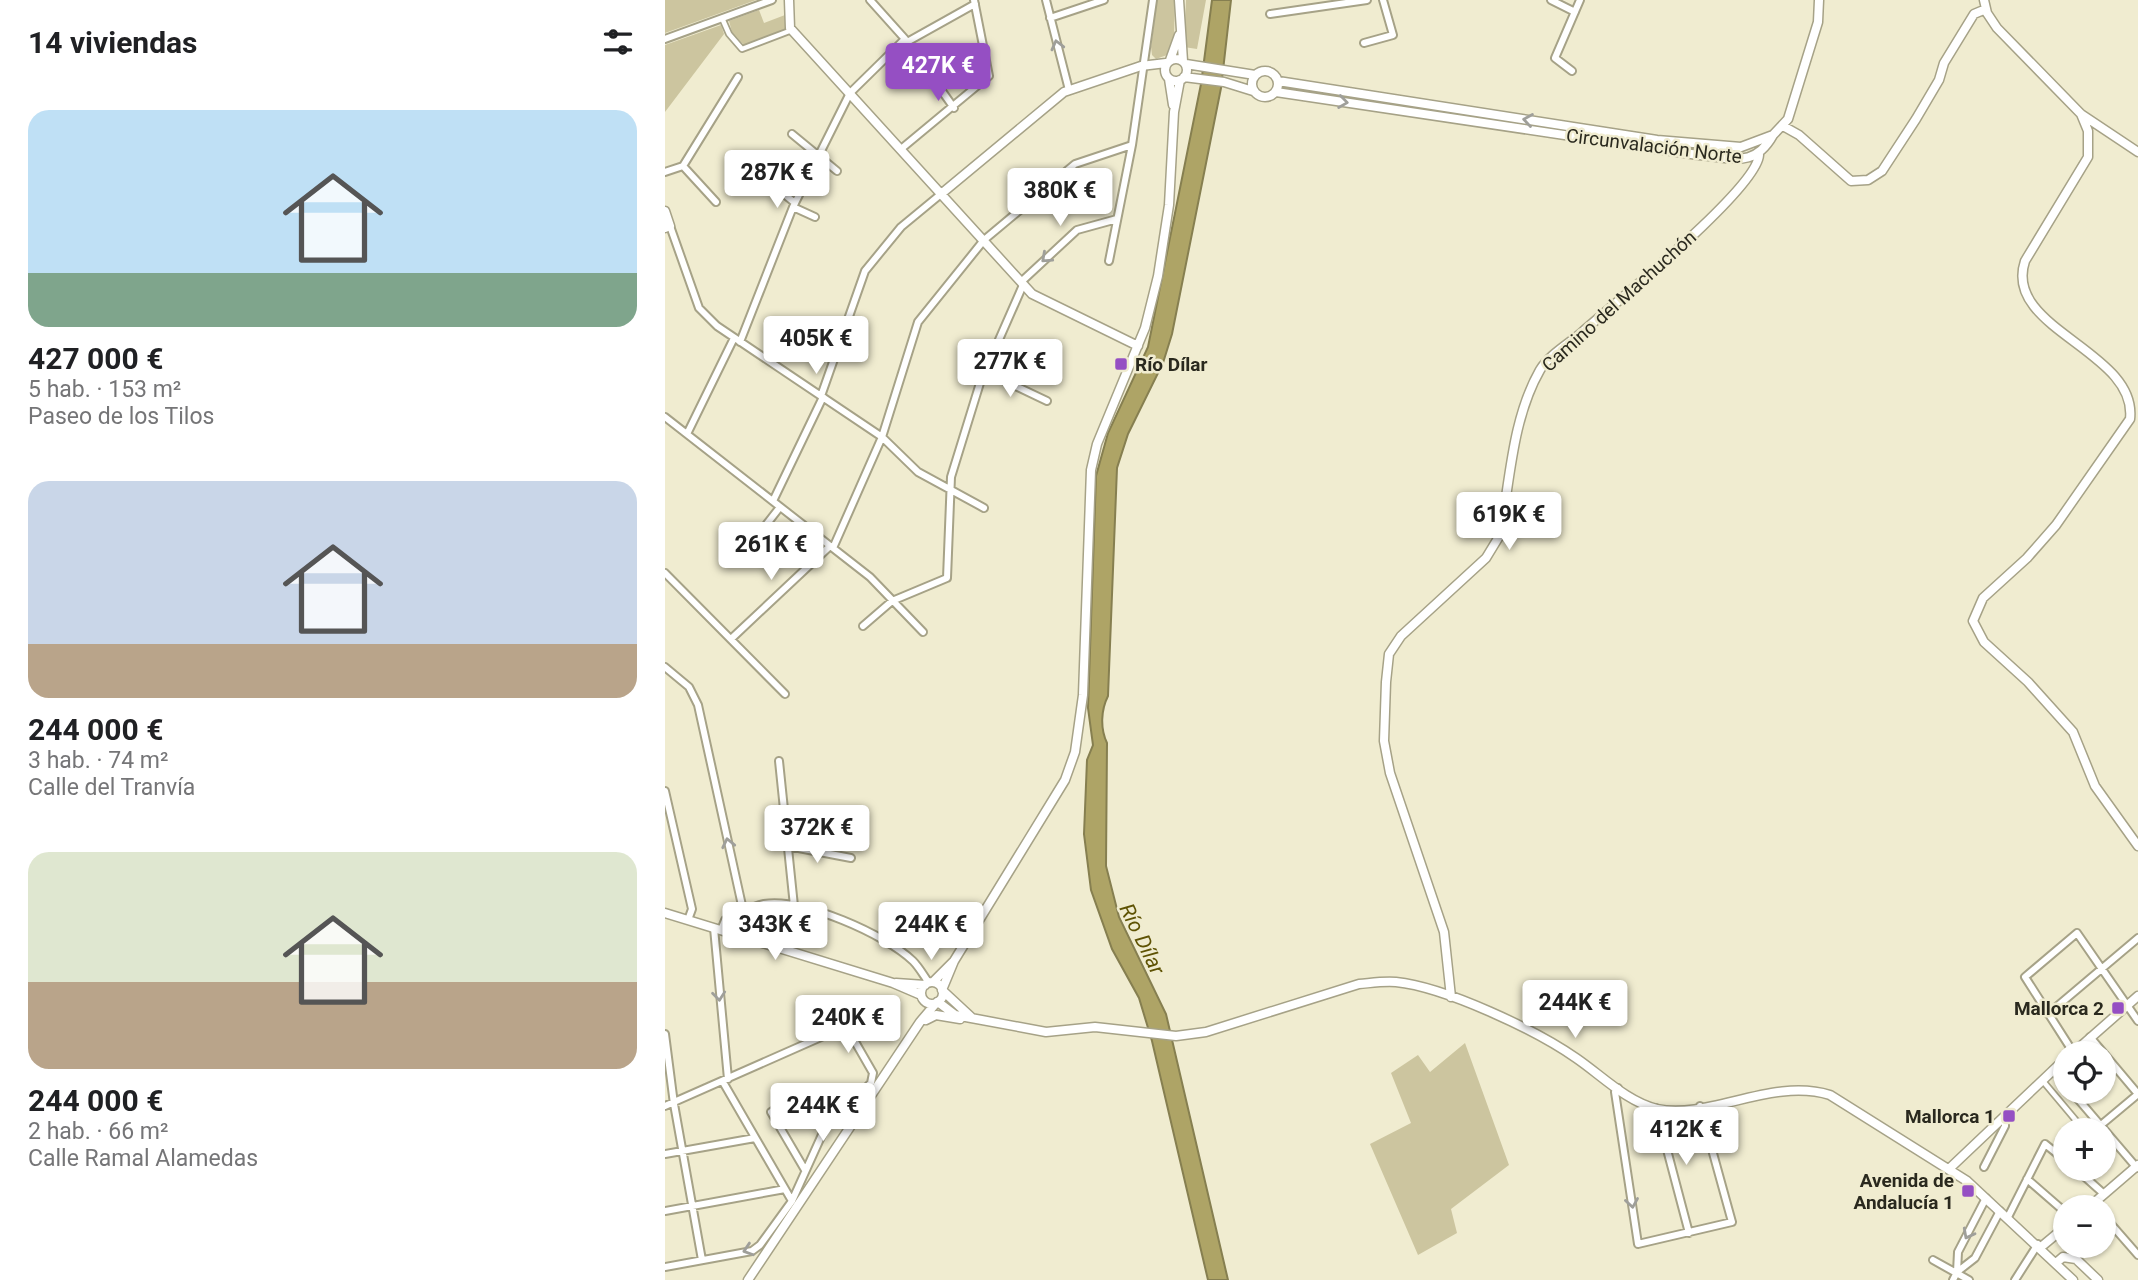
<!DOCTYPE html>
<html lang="es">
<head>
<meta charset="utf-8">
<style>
  body { margin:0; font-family:Roboto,sans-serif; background:#f6f6f6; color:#202124; height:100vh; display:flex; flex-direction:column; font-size:26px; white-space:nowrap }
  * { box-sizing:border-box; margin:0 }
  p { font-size:23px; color:#757577 }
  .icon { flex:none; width:38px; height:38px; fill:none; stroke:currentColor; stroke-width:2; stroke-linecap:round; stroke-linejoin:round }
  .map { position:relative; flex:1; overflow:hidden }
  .panel { display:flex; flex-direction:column; background:#fff; width:665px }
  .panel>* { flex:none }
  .buttons { position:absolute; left:1388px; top:1041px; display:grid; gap:14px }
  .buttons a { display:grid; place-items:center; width:63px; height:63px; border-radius:50%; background:#fff; box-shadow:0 2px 5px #0004; font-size:35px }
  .price { position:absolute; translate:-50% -60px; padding:0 16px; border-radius:7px; background:#fff; color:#222; font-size:23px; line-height:46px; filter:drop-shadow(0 2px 4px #0008) }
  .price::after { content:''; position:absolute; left:50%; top:42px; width:21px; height:16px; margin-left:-10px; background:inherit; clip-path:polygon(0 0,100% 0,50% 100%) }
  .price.current { background:#954fc3; color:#fff }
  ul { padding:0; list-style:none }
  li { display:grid; align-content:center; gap:14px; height:371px; padding:0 28px }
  li span { display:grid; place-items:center; height:217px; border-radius:21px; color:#555 }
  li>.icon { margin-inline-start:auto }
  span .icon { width:126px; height:126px; fill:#fffc; stroke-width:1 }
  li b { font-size:30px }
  h2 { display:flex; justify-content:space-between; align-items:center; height:84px; padding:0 28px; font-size:30px }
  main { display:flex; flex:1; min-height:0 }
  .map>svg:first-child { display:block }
  .green { fill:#ccc59f }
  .water { fill:#aea466; stroke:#867f50; stroke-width:2 }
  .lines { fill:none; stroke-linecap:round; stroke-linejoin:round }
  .pedestrian-casing { stroke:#a6a287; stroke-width:8 }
  .minor-casing { stroke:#a6a287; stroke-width:10 }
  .tertiary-casing { stroke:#a6a287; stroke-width:11 }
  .pedestrian { stroke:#fff; stroke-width:4.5 }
  .minor { stroke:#fff; stroke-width:6 }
  .tertiary { stroke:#fff; stroke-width:8 }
  .oneway { stroke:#9f9f9a }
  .poi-dot { fill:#954fc3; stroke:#f0ecd0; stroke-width:2.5 }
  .labels { text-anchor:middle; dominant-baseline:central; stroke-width:5; stroke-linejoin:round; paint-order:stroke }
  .street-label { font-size:19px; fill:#2a291e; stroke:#f0ecd0 }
  .poi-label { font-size:19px; font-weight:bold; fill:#2a291e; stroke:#f0ecd0; text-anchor:end }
  .water-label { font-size:21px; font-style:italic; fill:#5e5203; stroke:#f0ecd0 }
</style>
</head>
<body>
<main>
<section class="panel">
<h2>14 viviendas<svg class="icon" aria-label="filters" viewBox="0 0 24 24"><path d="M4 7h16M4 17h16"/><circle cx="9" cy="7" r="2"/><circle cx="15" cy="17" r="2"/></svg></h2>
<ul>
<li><span style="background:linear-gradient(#bfe0f5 75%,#7fa58c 0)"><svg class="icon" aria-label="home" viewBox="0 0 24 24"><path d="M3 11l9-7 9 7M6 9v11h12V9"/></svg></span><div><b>427 000 €</b><p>5 hab. · 153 m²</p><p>Paseo de los Tilos</p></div></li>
<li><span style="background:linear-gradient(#c9d6e8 75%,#b9a48a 0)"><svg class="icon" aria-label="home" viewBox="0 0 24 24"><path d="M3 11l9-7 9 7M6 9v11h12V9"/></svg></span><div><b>244 000 €</b><p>3 hab. · 74 m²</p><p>Calle del Tranvía</p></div></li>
<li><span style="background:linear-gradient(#dfe7d0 60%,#b9a48a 0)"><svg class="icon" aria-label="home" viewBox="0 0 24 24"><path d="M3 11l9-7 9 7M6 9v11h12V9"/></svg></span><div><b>244 000 €</b><p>2 hab. · 66 m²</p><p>Calle Ramal Alamedas</p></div></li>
</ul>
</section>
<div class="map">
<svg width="1473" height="1280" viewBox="0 0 1473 1280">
  <rect width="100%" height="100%" fill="#f0ecd0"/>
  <path class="green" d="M0,0H91L0,33Z
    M492,0H510L509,36L502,55L491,59L487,55L486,47Z
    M521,0H541L532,49L519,47Z
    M94,10L99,23L120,15L121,30L79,45L67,32L64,21Z
    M56,25L59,34L0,112V45Z
    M800,1043L844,1165L786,1209L792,1233L753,1255L705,1144L746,1123L726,1073L753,1055L765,1072Z"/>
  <path class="water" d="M547,0H566L556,88L507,334L498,363L463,434L452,468L443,696C436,710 435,728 442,743L441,866L454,917L501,1014L563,1280H543L487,1041L474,998L447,949L426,890L419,834L422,760L428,745L423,708L431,476L443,433L483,347L536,84Z"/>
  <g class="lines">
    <g class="pedestrian-casing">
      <path id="pedestrian" d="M57,18L64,34L77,49L127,30
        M1377,1080L1419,1130"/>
    </g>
    <g class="minor-casing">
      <path id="minor" d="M205,0L240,39L289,108
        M381,0L404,90
        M886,0L910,12
        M605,14L702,0
        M385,18L439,0
        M0,39L107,0
        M242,42L310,4
        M699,43L728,35L718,0
        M907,71L890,58L915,0
        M127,134L172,171
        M236,149L324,76L309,0
        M18,166L51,202
        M0,172L18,166L73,77
        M97,176L130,203
        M128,207L150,217
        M5,226L34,308L52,326L217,437L253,472L319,508
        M444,261L467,145L488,0
        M356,282L412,230L452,219
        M75,342L128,207L185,93L240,39
        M319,371L382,401
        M156,396L200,271L236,227L276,194
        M0,417L205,577L258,632
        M22,434L69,338
        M108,501L158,397
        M87,543L115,507
        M168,548L217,437L253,322L319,240L410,164L467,145
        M0,573L120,694
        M198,626L227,601L282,578L286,477L315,383L358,285
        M66,639L165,546
        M0,667L24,687L33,705L78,910L77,937
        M114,761L129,906
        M0,791L27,909L23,920
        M123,846L186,858
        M49,928L63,1079
        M56,930L60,920C75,915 84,907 99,904C138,898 220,934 248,961C254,967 259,976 264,983
        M1383,1014L1473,938
        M0,1034L9,1104L37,1260
        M1425,1037L1473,1094L1430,1130
        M1408,1052L1360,977L1412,933L1473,1021
        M1388,1070L1400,1084
        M58,1082L127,1201
        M953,1088L950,1092L973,1244L1067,1222L1035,1106
        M1407,1092L1472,1168
        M0,1106L181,1026L208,1073L206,1083L160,1128L127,1201L95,1245L87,1251L0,1267
        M991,1108L1024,1233
        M0,1154L90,1138
        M1319,1167L1340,1126V1116
        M1411,1169L1439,1194
        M140,1170L106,1112L138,1092L160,1128
        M1362,1179L1400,1212
        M0,1211L120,1189
        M1438,1215L1473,1255
        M1343,1217L1380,1144L1400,1160
        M1268,1260L1304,1280
        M1292,1272L1293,1252L1321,1198
        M1288,1280L1292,1272L1310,1258L1335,1211
        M1350,1280L1373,1244"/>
    </g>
    <g class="tertiary-casing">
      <path id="tertiary" d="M124,0L125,28L367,294L473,346
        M514,0L518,61
        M1319,0L1322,13L1332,28L1416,114L1473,152
        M500 70a11 11 0 1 1 22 0a11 11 0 1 1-22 0Z
        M505,60L514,35
        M521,64L590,75
        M587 84a13 13 0 1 1 26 0a13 13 0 1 1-26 0Z
        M519,77L559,82L588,91
        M504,79L508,105
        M613,81L992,140L1076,147L1108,135L1123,119L1153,22L1154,0
        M611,92L1033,155C1067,157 1089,169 1108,135
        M1416,114L1423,131V157L1360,261C1337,329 1473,351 1465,419L1391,525L1362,558L1318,598L1308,621L1319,642L1363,682L1408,732L1430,786L1473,846
        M1118,126L1134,135L1186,181L1203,180L1217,171L1251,119L1274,80L1279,63L1309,14L1321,9
        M276,194L399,92L476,66L501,63
        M0,211L5,226L0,228
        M0,913L228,983L256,995
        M268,982L289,961
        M256 993a11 11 0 1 1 22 0a11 11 0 1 1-22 0Z
        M231,983L260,985
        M277,990L289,961L400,780L410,752L418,695L426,470L432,444L480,328L493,276L504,205L509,112L515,80
        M278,991L306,1017
        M786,997L779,932L725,773L719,741L721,682L724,654L736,636L821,558L835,535C845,481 847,419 875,370C883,356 903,344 915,334C946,306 1092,189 1094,155
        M273,1002L290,1015L381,1032L430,1027L511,1036L541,1032L694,984C706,983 718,981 731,982C780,987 871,1030 911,1058C936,1075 962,1102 992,1109C1044,1120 1107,1077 1165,1095L1302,1181L1408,1280
        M261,1020L271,1015L295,1019
        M1407,1054L1473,996
        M1285,1168L1400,1059
        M1423,1208L1473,1165
        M1376,1247L1400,1227
        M1391,1263L1398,1257L1411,1259L1433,1280
        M83,1280L255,1022L272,1002"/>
    </g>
    <use href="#pedestrian" class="pedestrian"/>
    <use href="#minor" class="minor"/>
    <use href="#tertiary" class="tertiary"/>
  </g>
  <defs><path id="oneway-chevron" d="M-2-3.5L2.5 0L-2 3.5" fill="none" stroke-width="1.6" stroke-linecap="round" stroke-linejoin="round" transform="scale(1.75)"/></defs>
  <g class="oneway">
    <use href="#oneway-chevron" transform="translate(392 45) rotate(-104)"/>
    <use href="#oneway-chevron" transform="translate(678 102) rotate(8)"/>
    <use href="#oneway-chevron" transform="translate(863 120) rotate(-171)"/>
    <use href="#oneway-chevron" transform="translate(381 258) rotate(138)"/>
    <use href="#oneway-chevron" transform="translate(63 843) rotate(-102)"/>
    <use href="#oneway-chevron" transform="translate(54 996) rotate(84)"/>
    <use href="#oneway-chevron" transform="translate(967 1203) rotate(81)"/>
    <use href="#oneway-chevron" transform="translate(1303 1234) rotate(118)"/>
    <use href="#oneway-chevron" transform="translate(83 1250) rotate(162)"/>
  </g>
  <g class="poi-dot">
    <rect x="449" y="357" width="14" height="14" rx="3.5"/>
    <rect x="1446" y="1001" width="14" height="14" rx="3.5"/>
    <rect x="1337" y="1109" width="14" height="14" rx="3.5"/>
    <rect x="1296" y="1184" width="14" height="14" rx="3.5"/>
  </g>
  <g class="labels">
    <g class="street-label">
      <text transform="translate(989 146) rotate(7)">Circunvalación Norte</text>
      <text transform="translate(954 301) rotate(-42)">Camino del Machuchón</text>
    </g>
    <g class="poi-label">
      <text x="470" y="364" text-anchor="start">Río Dílar</text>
      <text x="1439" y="1008">Mallorca 2</text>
      <text x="1330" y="1116">Mallorca 1</text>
      <text x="1289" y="1180">Avenida de<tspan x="1289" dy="22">Andalucía 1</tspan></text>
    </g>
    <g class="water-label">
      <text transform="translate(477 939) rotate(64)">Río Dílar</text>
    </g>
  </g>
</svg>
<div class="buttons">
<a><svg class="icon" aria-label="locate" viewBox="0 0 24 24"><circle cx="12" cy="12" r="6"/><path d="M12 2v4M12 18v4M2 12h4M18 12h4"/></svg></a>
<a>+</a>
<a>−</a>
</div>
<b class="price current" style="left:273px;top:103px">427K €</b>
<b class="price" style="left:112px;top:210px">287K €</b>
<b class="price" style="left:395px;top:228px">380K €</b>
<b class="price" style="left:151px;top:376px">405K €</b>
<b class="price" style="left:345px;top:399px">277K €</b>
<b class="price" style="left:844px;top:552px">619K €</b>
<b class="price" style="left:106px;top:582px">261K €</b>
<b class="price" style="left:152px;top:865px">372K €</b>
<b class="price" style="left:110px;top:962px">343K €</b>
<b class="price" style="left:266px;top:962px">244K €</b>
<b class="price" style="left:910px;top:1040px">244K €</b>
<b class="price" style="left:183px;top:1055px">240K €</b>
<b class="price" style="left:158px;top:1143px">244K €</b>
<b class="price" style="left:1021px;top:1167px">412K €</b>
</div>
</main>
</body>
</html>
